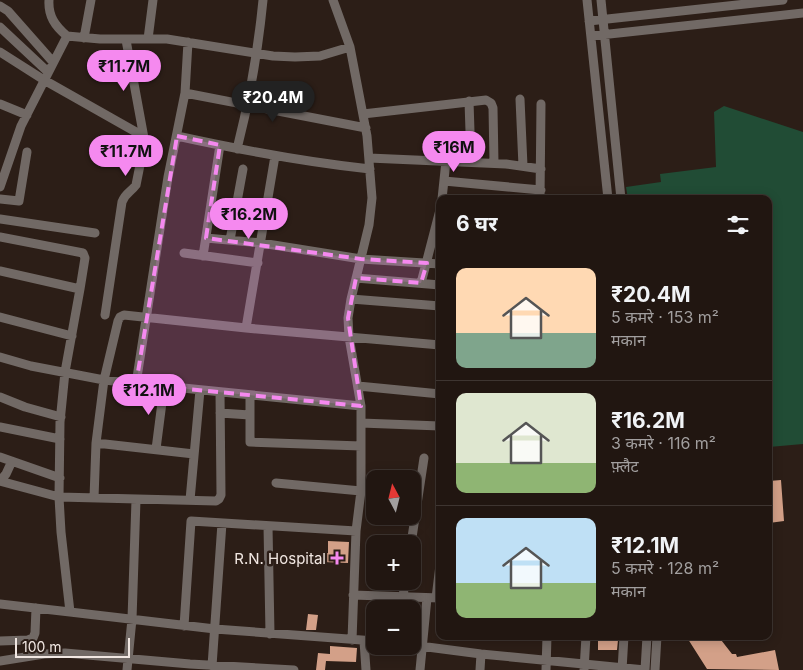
<!DOCTYPE html>
<html lang="hi">
<head>
<meta charset="utf-8">
<style>
  body { margin:0; font-family:Inter,"Noto Sans Devanagari",sans-serif; background:#2d231f; color:#f1f3f6; height:100vh; display:flex; flex-direction:column; font-size:19px; white-space:nowrap }
  * { box-sizing:border-box; margin:0 }
  p { font-size:16px; color:#a29f9f }
  .icon { flex:none; width:28px; height:28px; fill:none; stroke:currentColor; stroke-width:2; stroke-linecap:round; stroke-linejoin:round }
  .map { position:relative; flex:1; overflow:hidden }
  .drawer { position:absolute; left:436px; top:195px; width:336px; height:445px; display:flex; flex-direction:column; background:#211611; border-radius:10px; box-shadow:0 2px 12px #0003,0 0 0 1px #3e3531 }
  .drawer>* { flex:none }
  .needle { width:32px; rotate:353deg }
  .tools { position:absolute; left:366px; top:470px; display:grid; gap:10px }
  .tools a { display:grid; place-items:center; width:55px; height:55px; border-radius:10px; background:#211611; box-shadow:0 2px 12px #0003,0 0 0 1px #3e3531; font-size:25px }
  .scale { position:absolute; left:15px; bottom:12px; width:115px; box-sizing:border-box; padding-left:5px; border:2px solid #f1e7e2; border-top:0; font-size:14px; line-height:18px; white-space:nowrap; color:#f1e7e2; -webkit-text-stroke:4px #2c1e17; paint-order:stroke }
  .price { position:absolute; translate:-50% -42px; padding:0 11px; border-radius:18px; background:#f589ef; color:#111; font-size:16px; line-height:32px; filter:drop-shadow(0 1px 2px #0008) }
  .price::after { content:''; position:absolute; left:50%; top:30px; width:15px; height:11px; margin-left:-8px; background:inherit; clip-path:polygon(0 0,100% 0,50% 100%) }
  .price.current { background:#222; color:#fff }
  ul { padding:0; list-style:none }
  li { display:flex; align-items:center; gap:15px; height:125px; padding:0 20px }
  li+li { border-top:1px solid #3e3531 }
  li span { display:grid; place-items:center; flex:none; width:140px; height:100px; border-radius:10px; color:#555 }
  li>.icon { margin-inline-start:auto }
  span .icon { width:60px; height:60px; fill:#fffc; stroke-width:1 }
  li b { font-size:21px }
  h2 { display:flex; justify-content:space-between; align-items:center; height:60px; padding:0 20px; font-size:21px }
  .map>svg:first-child { display:block }
  .green { fill:#214c35 }
  .building { fill:#d3a088 }
  .lines { fill:none; stroke-linecap:round; stroke-linejoin:round }
  .minor { stroke:#716965; stroke-width:9 }
  .marked { fill:#f589ef; fill-opacity:0.2; stroke:#f589ef; stroke-width:4; stroke-dasharray:10 6; stroke-linejoin:round }
  .poi-dot { fill:#f589ef; stroke:#2c1e17; stroke-width:2 }
  .labels { text-anchor:middle; dominant-baseline:central; stroke-width:5; stroke-linejoin:round; paint-order:stroke }
  .poi-label { font-size:15px; fill:#f1e7e2; stroke:#2c1e17; text-anchor:end }
</style>
</head>
<body>
<div class="map">
<svg width="803" height="670" viewBox="0 0 803 670">
  <rect width="100%" height="100%" fill="#2c1e17"/>
  <path class="green" d="M724,106L803,132V444L769,447V199H628L626,187L661,182L660,174L716,167L714,112Z"/>
  <path class="building" d="M781,480L784,521L769,523V481Z
    M328,541L349,542L348,563L323,562V553H328Z
    M308,614L318,615L316,630H306Z
    M686,636H718L732,654H736L737,657L775,650L779,670L707,669Z
    M598,639L618,640L617,650H598Z
    M330,646L357,648L356,662L326,661L325,670H316L318,653L330,654Z"/>
  <g class="lines">
    <path class="minor" d="M333,0L350,47L367,136L372,198L369,225L351,299L348,318L349,337L361,406V491L356,531L352,640
      M587,0L608,199
      M601,0L621,199
      M0,6L8,11L53,62
      M589,21L783,0
      M0,27L48,72
      M67,36L100,39H167L273,56L295,57L320,56L350,47
      M591,36L803,13
      M84,38L91,0
      M148,39L153,0
      M126,40L144,138
      M0,52L44,80L143,136L144,145L136,185C131,192 125,193 122,202L105,315
      M185,93L366,128
      M520,99L523,166
      M469,101L471,162
      M0,104L27,115
      M363,114L486,100L491,103L493,108L494,163
      M177,136C241,150 305,162 370,169
      M237,149C250,98 258,51 263,0
      M369,158L506,164L541,169
      M444,181L541,190
      M0,187L21,126L67,36C55,26 48,16 49,0
      M0,199L19,201L27,152
      M442,199L446,161
      M540,199L541,104
      M0,219L95,233
      M0,237L83,253L85,258L80,289
      M206,238L261,243L361,259L440,264
      M230,240L243,169
      M184,253L258,263
      M203,256L220,145
      M0,271L80,289L65,372L60,422L59,497L61,532L70,612L215,629L375,641
      M356,278L440,285
      M421,283L440,210
      M351,299L440,306
      M0,317L72,336
      M246,328L275,156
      M0,357L31,366L104,380L361,406
      M136,384L168,177L185,93L188,42
      M358,386L440,394
      M250,395V442L361,446
      M0,397L25,407L61,417
      M220,413L250,415
      M361,423L440,426
      M0,427L60,439
      M96,443L104,380L118,321L120,317L124,315L246,328L440,345
      M156,449L164,387
      M0,457L60,478
      M0,481L59,497L216,501L219,499L221,495L220,392
      M0,481L6,474L12,461
      M276,483L361,491
      M94,498L96,443L194,454
      M190,500L200,390
      M268,526L270,634
      M411,544L424,458
      M353,595L440,598
      M403,597L405,581
      M436,598L440,565
      M0,604L70,612
      M184,626L191,521L356,531
      M0,641L28,640L33,638L35,633L36,608
      M364,641L366,670
      M412,645L481,654L645,670
      M0,661L44,654L65,653L190,664L294,670
      M212,666L222,523
      M127,670L132,619L136,500
      M420,670L427,598
      M480,670L481,654
      M546,670L547,636
      M584,670L586,636
      M622,670L624,636
      M645,670L647,636
      M655,670L657,636"/>
  </g>
  <path class="marked" d="M177,136L220,145L206,238L361,259L427,263L421,283L356,278L348,318L361,406L136,384Z"/>
  <path class="poi-dot" d="M334.5 550.5h5v5h5v5h-5v5h-5v-5h-5v-5h5z"/>
  <g class="labels">
    <g class="poi-label">
      <text x="326" y="558">R.N. Hospital</text>
    </g>
  </g>
</svg>
<div class="tools">
<a><svg class="needle" viewBox="-14 -14 28 28"><path d="M0-13l5 13h-10z" fill="#e53935"/><path d="M0 13l5-13h-10z" fill="#a29f9f"/></svg></a>
<a>+</a>
<a>−</a>
</div>
<div class="scale">100 m</div>
<b class="price" style="left:124px;top:92px">₹11.7M</b>
<b class="price current" style="left:273px;top:123px">₹20.4M</b>
<b class="price" style="left:454px;top:173px">₹16M</b>
<b class="price" style="left:126px;top:177px">₹11.7M</b>
<b class="price" style="left:249px;top:240px">₹16.2M</b>
<b class="price" style="left:149px;top:416px">₹12.1M</b>
<section class="drawer">
<h2>6 घर<svg class="icon" aria-label="filters" viewBox="0 0 24 24"><path d="M4 7h16M4 17h16"/><circle cx="9" cy="7" r="2"/><circle cx="15" cy="17" r="2"/></svg></h2>
<ul>
<li><span style="background:linear-gradient(#ffd9b3 65%,#7fa58c 0)"><svg class="icon" aria-label="home" viewBox="0 0 24 24"><path d="M3 11l9-7 9 7M6 9v11h12V9"/></svg></span><div><b>₹20.4M</b><p>5 कमरे · 153 m²</p><p>मकान</p></div></li>
<li><span style="background:linear-gradient(#dfe7d0 70%,#8fb573 0)"><svg class="icon" aria-label="home" viewBox="0 0 24 24"><path d="M3 11l9-7 9 7M6 9v11h12V9"/></svg></span><div><b>₹16.2M</b><p>3 कमरे · 116 m²</p><p>फ़्लैट</p></div></li>
<li><span style="background:linear-gradient(#bfe0f5 65%,#8fb573 0)"><svg class="icon" aria-label="home" viewBox="0 0 24 24"><path d="M3 11l9-7 9 7M6 9v11h12V9"/></svg></span><div><b>₹12.1M</b><p>5 कमरे · 128 m²</p><p>मकान</p></div></li>
</ul>
</section>
</div>
</body>
</html>
